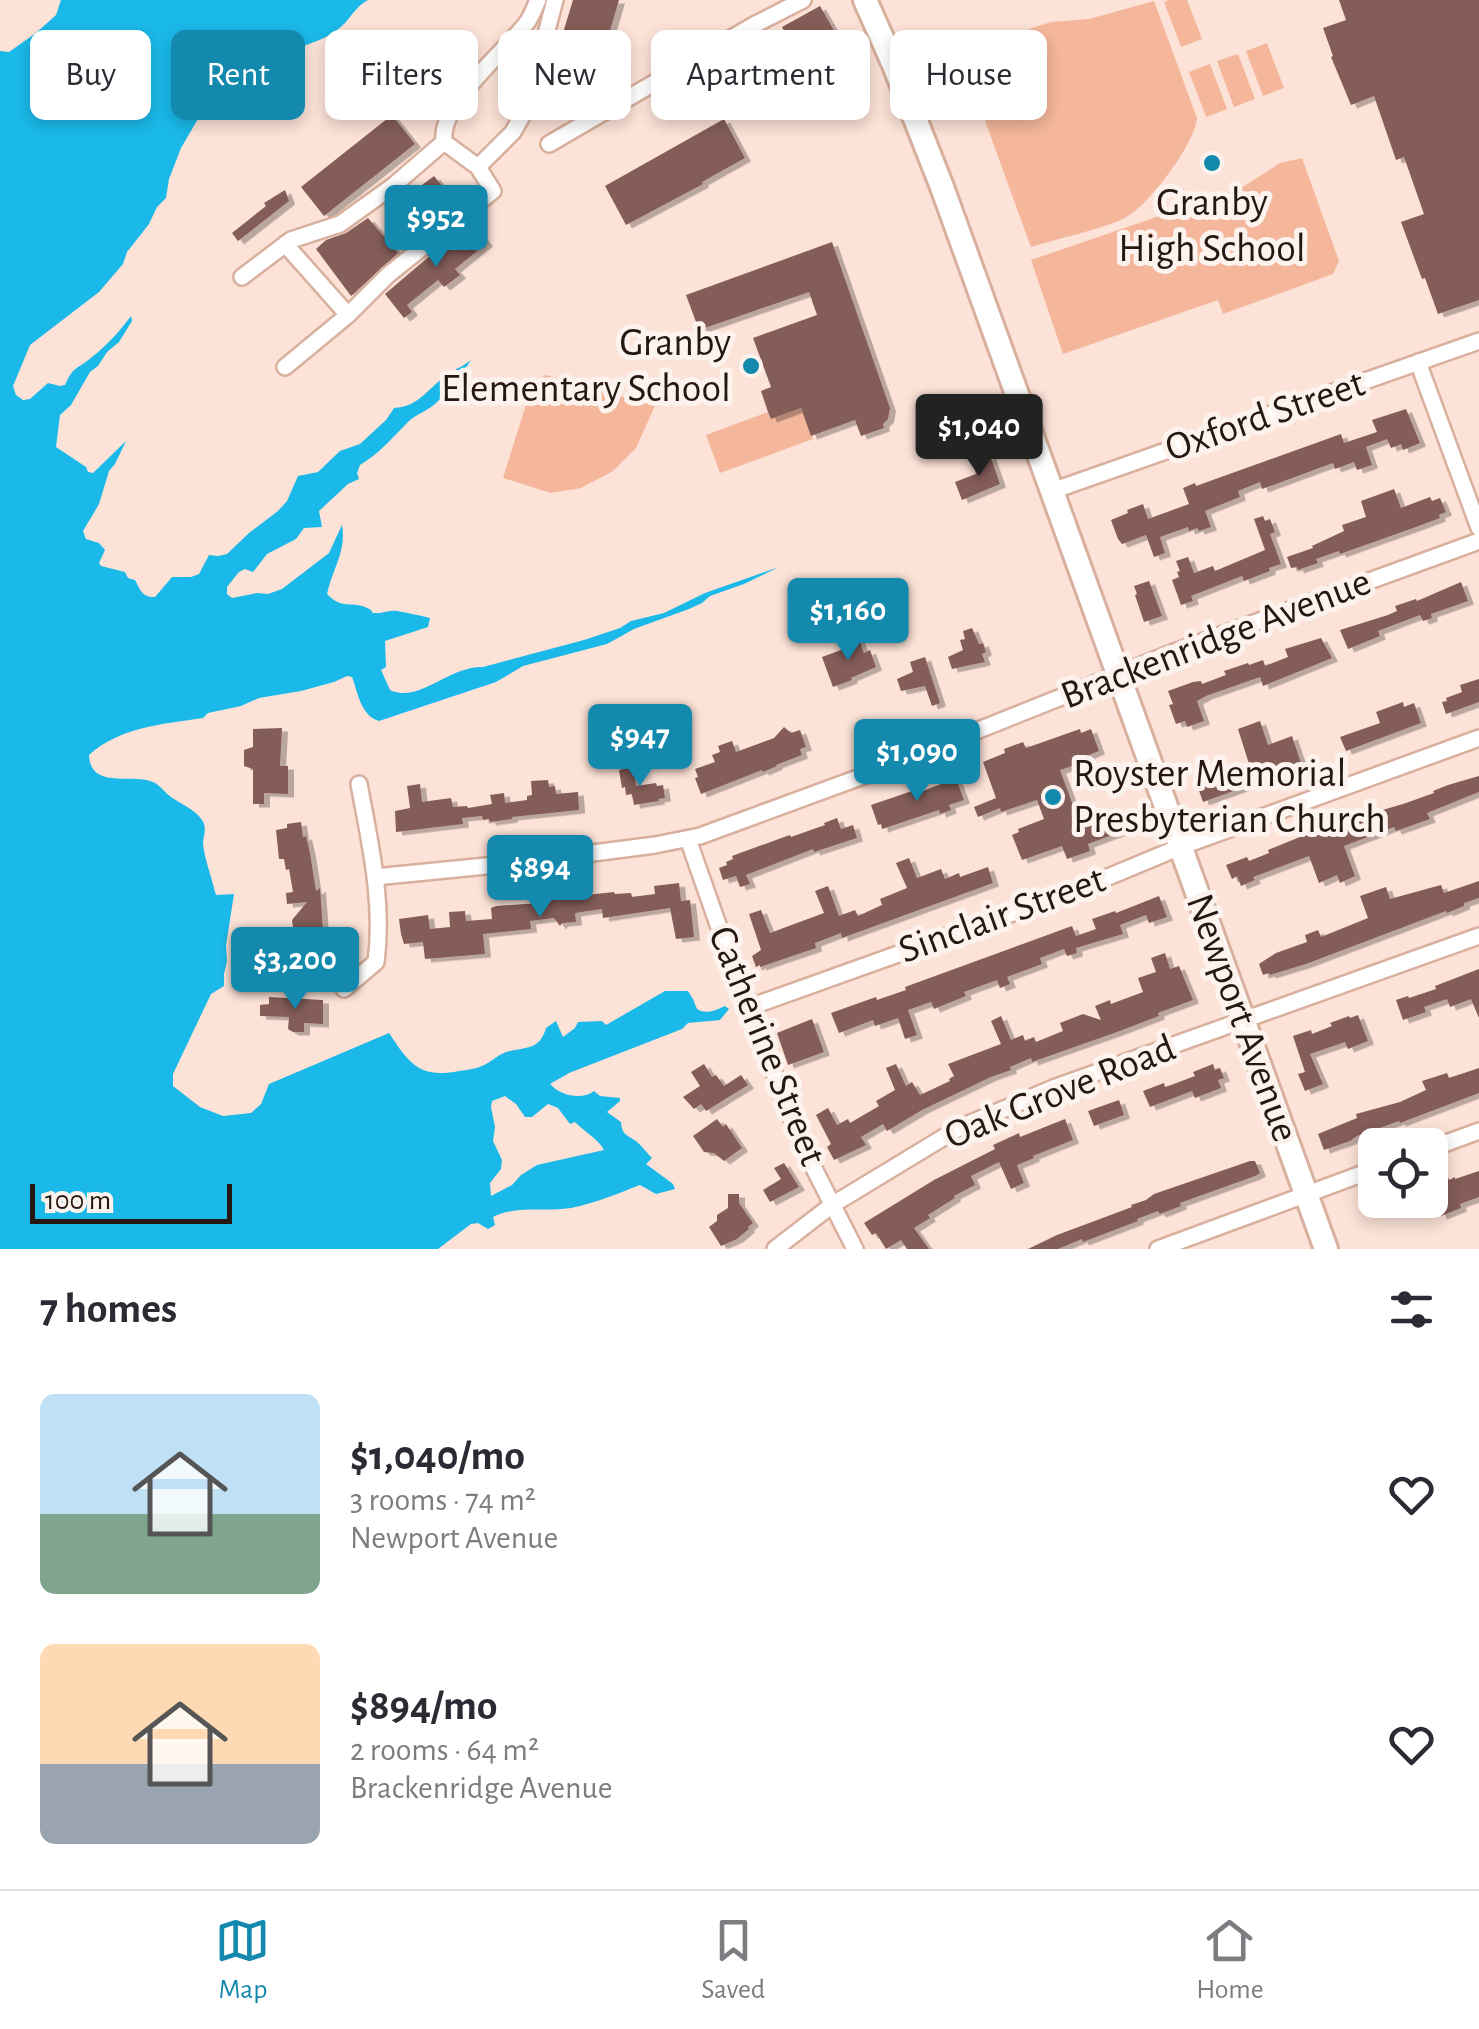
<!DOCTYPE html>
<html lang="en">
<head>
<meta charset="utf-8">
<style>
  body { margin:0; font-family:"Alegreya Sans",sans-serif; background:#f2f2f3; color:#2b2b33; height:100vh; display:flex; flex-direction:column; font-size:38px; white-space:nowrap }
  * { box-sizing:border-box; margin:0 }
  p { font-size:32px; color:#7c7c81 }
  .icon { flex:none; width:55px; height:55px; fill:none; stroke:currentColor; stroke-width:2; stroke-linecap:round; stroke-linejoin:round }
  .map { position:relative; height:1249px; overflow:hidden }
  .side { display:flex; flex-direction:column; background:#fff; flex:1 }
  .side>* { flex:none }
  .banner { position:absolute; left:30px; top:30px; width:1420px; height:90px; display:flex; gap:20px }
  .tools { position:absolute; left:1358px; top:1128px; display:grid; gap:20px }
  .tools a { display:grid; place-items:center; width:90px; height:90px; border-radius:15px; background:#fff; box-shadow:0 5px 15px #0003; font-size:50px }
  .scale { position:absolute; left:30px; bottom:25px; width:202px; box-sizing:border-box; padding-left:10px; border:5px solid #261811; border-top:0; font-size:28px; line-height:35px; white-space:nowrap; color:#261811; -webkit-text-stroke:8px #fcf3ef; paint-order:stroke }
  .price { position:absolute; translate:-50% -85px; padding:0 22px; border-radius:10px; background:#1389ad; color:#fff; font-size:32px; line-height:65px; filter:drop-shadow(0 2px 5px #0008) }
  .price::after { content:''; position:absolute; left:50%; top:60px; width:30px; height:22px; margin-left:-15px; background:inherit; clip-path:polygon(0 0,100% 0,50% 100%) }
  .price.current { background:#222; color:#fff }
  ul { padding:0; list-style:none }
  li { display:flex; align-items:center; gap:30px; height:250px; padding:0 40px }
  li span { display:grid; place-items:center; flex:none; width:280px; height:200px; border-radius:15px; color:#555 }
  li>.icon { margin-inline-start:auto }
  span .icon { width:120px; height:120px; fill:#fffc; stroke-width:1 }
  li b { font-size:42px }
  h2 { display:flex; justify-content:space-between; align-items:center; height:120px; padding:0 40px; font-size:42px }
  .chip { padding:0 35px; border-radius:15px; background:#fff; box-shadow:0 5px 15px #0003; font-size:35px; line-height:90px }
  .chip.current { background:#1389ad; color:#fff }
  .tabs { display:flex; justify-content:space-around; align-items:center; height:140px; border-top:2px solid #e1e1e2; background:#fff; font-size:28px; color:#7c7c81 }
  .tabs a { display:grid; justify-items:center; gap:5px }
  .tabs .current { color:#1389ad }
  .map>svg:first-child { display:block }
  .green { fill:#f4b79c }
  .water { fill:#1ab9e9; fill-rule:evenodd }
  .building { fill:#845c58; filter:url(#shadow) }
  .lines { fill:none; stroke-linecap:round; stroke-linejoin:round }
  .street-casing { stroke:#d8b09d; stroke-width:20 }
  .secondary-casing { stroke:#d8b09d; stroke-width:28 }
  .street { stroke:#fff; stroke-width:15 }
  .secondary { stroke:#fff; stroke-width:22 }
  .poi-dot { fill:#1389ad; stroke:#fcf3ef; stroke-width:4 }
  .labels { text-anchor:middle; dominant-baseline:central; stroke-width:10; stroke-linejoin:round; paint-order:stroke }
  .poi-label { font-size:40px; fill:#261811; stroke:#fcf3ef }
  .street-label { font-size:40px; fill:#261811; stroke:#fcf3ef }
</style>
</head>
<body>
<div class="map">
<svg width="1479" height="1249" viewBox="0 0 1479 1249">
  <defs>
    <filter id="shadow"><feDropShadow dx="6" dy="3.5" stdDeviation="0" flood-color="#0004"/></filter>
  </defs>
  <rect width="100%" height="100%" fill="#fce2d7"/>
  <path class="green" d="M1169,0H1187L1202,39L1181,47L1164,2Z
    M1154,1L1197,118C1195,144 1147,208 1123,219C1095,231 1060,238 1031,247L985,121L991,118L972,66L977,54L1031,35L1029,29L1051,22L1089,19Z
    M1267,43L1284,88L1263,96L1246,51Z
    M1238,54L1255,99L1234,107L1217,61Z
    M1210,64L1227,109L1206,117L1189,72Z
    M1302,158L1339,261L1333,274L1223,314L1218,300L1063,354L1031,260L1241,188L1280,163Z
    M546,375L655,406L636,448L613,471L581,488L551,493L503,478L533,382Z
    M801,408L813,439L720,473L706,435L768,412L771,419Z"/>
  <path class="water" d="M61,0H368C357,6 353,14 345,23C333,36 317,41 301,47L292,41L265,47L230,73L216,88L181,148L169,179L166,198L157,207L149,224L127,252L123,264L99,292L30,345L13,386L16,395L23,400L30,399L48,383L60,386L65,385C74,365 77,370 92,357C107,345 120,331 131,316L132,321L119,342L107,352L98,366L90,372L71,405L60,415L56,447L86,467L88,472L93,473L126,441L115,464L109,471L99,504L83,531L86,539L99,543L105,550L99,563L101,566L125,572L128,578L135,580C140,589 142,598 155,597L172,577H191L199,574L209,555L218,556L227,554L249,533L278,511L287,501L298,476L318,472L340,451L360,444L386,420L394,408C420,407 429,386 450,373C457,368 464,366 471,360C461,376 449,391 435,404C427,411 415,415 408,422C393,437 379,454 360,465L357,473L359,479L348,484L319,511L322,527L304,528L296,539L267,554L253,572L245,569L239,572L227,587V594L232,598L257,593L268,594L282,589L329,553L342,525C347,550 332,570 327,594C343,610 350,601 365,607C380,613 364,613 380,613C386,612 392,610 397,611C408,613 419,615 430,618L428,627L385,641L386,667L381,670L390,690C419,704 448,666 483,667L584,640L620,628L631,621L664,613L705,593L779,567L744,584L710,596L702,603L689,609L634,629L607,644L523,666L496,682L379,721C361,716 358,693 352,677L347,676L334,682L301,691L259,698L241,706L208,713L203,718C163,724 120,727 89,755C90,790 133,773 153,782C159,784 165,793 171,797C181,804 196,810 202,820C207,828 204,833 203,842C203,854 213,882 216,895L234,894L226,945L227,961L224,974V986L211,994L173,1074V1086L200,1107L223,1116L251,1113L261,1104L269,1084L389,1033C409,1063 419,1079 459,1071C466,1070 475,1069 482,1066C492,1062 499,1053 510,1051C528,1047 540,1049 546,1028L556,1021L563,1037L575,1028L578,1022L602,1021L606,1025L665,991H688L693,999L697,1009C706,1015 716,1010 725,1006L729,1009L720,1020L688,1023L682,1029L569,1073L550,1084C560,1095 581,1101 594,1091L600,1096L620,1098V1101L607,1112L621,1122C622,1136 627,1134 637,1142C642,1146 647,1153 652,1158L646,1164L673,1184L675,1189L656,1194L640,1185C617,1194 595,1203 571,1208C545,1212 516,1205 493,1217L495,1225L488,1229L478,1223L471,1224L438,1249H0V51L9,52L36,33L56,15ZM505,1096L516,1104L525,1117H532L548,1104L558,1108L570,1124L575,1122C584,1131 600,1141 604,1150L537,1165L521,1175L512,1185L491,1196L490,1183L501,1169L502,1160L493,1141L495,1127L491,1107L492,1101Z"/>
  <path class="building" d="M573,0H619L588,105L575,101L571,118L548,111L553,94L549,93L559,57L556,56Z
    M1339,0H1479V300L1438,314L1425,278L1422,279L1401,222L1424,214L1404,157L1396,160L1374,96L1351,105L1331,57L1333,56L1323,28L1346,20Z
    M820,6L860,76L822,97L810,75L808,76L782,27Z
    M430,60L449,77L416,114L401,100L408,93L404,89Z
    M392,115L415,144L324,216L301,187Z
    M724,119L745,158L702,182L703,184L626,225L605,186Z
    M434,176L455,202L436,218L414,191Z
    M285,190L289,201L238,241L232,233L266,206L264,203Z
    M368,218L398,253L351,296L316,249L326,240L346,233Z
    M473,225L487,243L455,269L460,275L444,287L438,280L407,305L412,312L404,318L385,294L439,248L441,250Z
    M832,242L890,408L888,419L883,424L884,428L861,436L855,420L811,436L801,408L771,419L768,412L761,391L771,387L753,338L817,315L809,292L699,330L686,295Z
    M1406,409L1420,443L1403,450L1401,444L1391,448L1387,439L1366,447L1372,465L1357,470L1354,462L1335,469L1333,463L1262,489L1260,482L1238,491L1240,497L1205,511L1211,527L1199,531L1197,528L1189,531L1188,527L1160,537L1165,553L1154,557L1146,535L1122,544L1118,539L1111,520L1128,513L1127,510L1143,504L1148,519L1189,504L1183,488L1195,483L1196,486L1341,434L1344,443L1377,432L1372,420Z
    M990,455L1000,484L962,500L955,482L976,474L972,462Z
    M1394,489L1401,508L1430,497L1432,501L1440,498L1446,512L1439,515L1440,518L1416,527L1340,554L1339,551L1316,559L1318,563L1298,570L1297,567L1291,568L1287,557L1313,548L1312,546L1344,531L1342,525L1366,517L1361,501Z
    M1263,516L1265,521L1270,519L1275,532L1270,534L1281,564L1269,568L1270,571L1244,581L1242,576L1191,596L1193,601L1181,605L1172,580L1179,577L1177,572L1180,571L1176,561L1188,557L1194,573L1213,566L1215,571L1265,550L1254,519Z
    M1149,581L1162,616L1144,622L1135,595L1137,594L1134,586Z
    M1461,582L1468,601L1431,614L1432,618L1423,621L1420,615L1378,631L1380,636L1348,649L1340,630L1388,615L1397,611L1395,606L1416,599L1417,601Z
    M972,628L979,644L983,643L986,652L982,654L985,662L952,669L948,657L963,650L960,640L965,639L963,631Z
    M858,637L864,653L870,650L876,667L851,678L852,680L833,687L822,657L849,647L847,641Z
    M1321,638L1332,658L1263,686L1260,677L1206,696L1197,701L1204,721L1187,727L1185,721L1176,724L1169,705L1173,704L1168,691L1193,682L1201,681L1202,684L1226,675L1224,671L1248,663L1249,665L1263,660L1265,666L1288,657L1285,649Z
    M925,657L940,703L932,706L925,686L901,691L897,679L913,672L910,662Z
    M1479,679V702L1446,714L1442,702L1447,701L1446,698L1462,692L1460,685Z
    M1403,702L1404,707L1414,703L1421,723L1346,751L1340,737L1380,723L1376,712Z
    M1260,721L1268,745L1292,736L1302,766L1203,802L1195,779L1223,766L1226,775L1250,767L1238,729Z
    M784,727L791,733L800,730L806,747L800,749L802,755L776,765L777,766L763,772L762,770L701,794L695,778L698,777L695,769L715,762L712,755L720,752L718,746L732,741L736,752L774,738Z
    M282,728L280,766H288V794L264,793V804H253V769L244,766V750L253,747V729Z
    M1080,729L1081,733L1091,729L1099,751L1089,755L1091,760L1060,770L1074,808L1080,820L1114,808L1123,831L1088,844L1090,851L1067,859L1062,846L1022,860L1012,835L1019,832L1018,829L1044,819L1037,800L1001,812L1000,808L978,817L974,807L996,798L983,762L1005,753L1004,749L1023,742L1026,748Z
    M633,767L636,786L656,783L657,786L663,785L665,798L658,799L659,801L634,805L632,794L626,795L625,787L622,788L619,770Z
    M1479,776V792L1427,813L1430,819L1396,831L1394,827L1344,846L1355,876L1340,883L1337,875L1319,883L1309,856L1253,877L1255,880L1241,886L1237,876L1232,879L1226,865L1247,857L1249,861L1269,853L1268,850L1317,830L1322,833L1372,813L1403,804L1434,793L1433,791L1448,785Z
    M956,778L964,800L949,805L951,810L940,814L939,810L882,829L881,824L878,825L871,805L912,791L913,795Z
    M548,780L549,787L555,786L556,794L578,792L579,810L512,817V819L490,822L489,819L483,820L482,816L462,818L463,824L396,832L395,811L410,808L407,786L420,784L422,802L451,798L453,807L467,806L468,808L492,804L490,795L504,793L505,803L527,800V796L532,795L531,781Z
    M837,818L841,829L853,825L857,838L814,852L813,849L746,875L750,884L740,887L736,876L723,880L719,868L727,865L726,862L733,859L732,856L776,840L790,835L791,837L825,825L824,823Z
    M301,822L303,837L306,836L310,853L316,891L320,888L323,930H320V938L295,940L292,920L307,902L287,904L286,893L293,892L289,869L286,870L284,859H279L276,830L287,828V824Z
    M909,858L917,878L941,869L945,879L959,873L960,877L988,867L993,883L842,938L841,933L815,943L816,948L760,967V965L756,967L752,956L761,950L749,914L761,910L770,933L824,913L815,891L828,886L839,916L855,910L858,916L882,905L880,899L907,888L896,863Z
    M1479,881V898L1464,903V906L1447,913L1446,911L1306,964L1270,975L1269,973L1263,975L1259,964L1276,953L1307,942L1305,935L1318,930L1321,937L1368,918L1360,896L1386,887L1390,899L1441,885L1444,893Z
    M679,883L681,901L690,900L694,937L676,939L670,908L603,918L602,909L575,913L576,922L562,923L560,926L554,918L530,921L531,929L483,934L485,954L425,959L423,942L404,944L401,934L399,919L428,915L430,929L450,927L449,912L465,911L466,921L492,919L491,908L496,906L539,903L551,902L550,899L614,892L615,894L631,893L632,897L655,894L654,886Z
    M1159,896L1167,917L1149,923L1146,915L1120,925L1123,934L1076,948L1077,953L1067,956L1064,949L1040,958L1042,964L1007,977L1010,984L1000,988L997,980L964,992L966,996L934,1009L931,1002L908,1010L917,1035L905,1039L898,1018L875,1026L873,1020L839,1033L831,1013L876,997L877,1000L906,990L905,987L1072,926L1076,936L1096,929L1092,919L1115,911L1116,913Z
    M1165,953L1170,969L1179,966L1193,1000L1158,1013L1159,1016L1117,1032L1032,1062L1031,1058L1010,1067L1011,1070L991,1077L922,1110L887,1131L883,1124L861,1137L866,1145L834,1160L827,1147L831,1144L816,1115L828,1108L837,1125L848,1119L850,1123L879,1106L876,1101L895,1090L886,1068L896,1064L906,1086L912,1082L920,1095L950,1081L949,1079L954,1076L948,1064L1001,1044L991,1021L1001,1016L1011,1040L1023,1035L1025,1041L1034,1037L1036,1042L1063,1031L1060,1023L1083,1014L1101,1020L1095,1006L1110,1000L1111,1004L1143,992L1138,978L1156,972L1151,958Z
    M1479,969V1018L1471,999L1450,1007L1447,999L1424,1007L1426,1012L1403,1020L1396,1000L1408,996L1409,998L1436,989L1435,986Z
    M269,997L323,1000V1024L304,1023V1032H293L288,1029L289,1017L260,1016V1005L269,1004Z
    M1358,1015L1368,1041L1348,1049L1345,1042L1310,1054L1323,1084L1305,1091L1298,1074L1305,1072L1293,1036L1311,1030L1312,1034L1332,1026L1330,1023L1349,1016L1350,1018Z
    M812,1019L824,1052L788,1065L777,1033Z
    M704,1064L712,1077L716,1075L724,1086L741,1075L748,1085L706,1111L701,1104L694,1109L683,1097L700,1086L691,1072Z
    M1213,1064L1215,1070L1220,1068L1224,1078L1218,1080L1221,1088L1195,1098L1192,1091L1150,1107L1143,1091L1164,1083L1165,1087L1171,1085L1195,1076L1193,1072Z
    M1479,1068V1093L1400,1123L1399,1121L1357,1136L1350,1141L1324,1150L1318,1134L1357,1118L1356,1114L1400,1102L1426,1090L1422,1081L1447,1073L1449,1078Z
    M1119,1100L1124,1115L1094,1126L1088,1111Z
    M717,1119L723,1127L726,1124L742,1148L724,1161L714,1153L704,1152L693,1136Z
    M1065,1119L1073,1140L1033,1156L1034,1158L1017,1165L1024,1183L1011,1189L999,1162L971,1176L975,1185L954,1196L955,1198L928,1215L930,1218L914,1228L929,1249H907L901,1240L886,1249L876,1233L872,1235L864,1223L934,1180L995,1149L993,1145L1019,1133L1020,1137Z
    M1250,1161H1255L1260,1173L1255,1176L1180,1203L1181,1206L1160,1214L1158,1211L1137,1219L1138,1221L1083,1242L1082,1239L1058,1249H1028L1057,1235L1132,1207L1131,1205L1146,1200L1154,1194Z
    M784,1163L799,1187L770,1202L763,1190L781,1179L774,1168Z
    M1479,1171V1197L1460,1204L1461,1208L1441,1216L1435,1202L1400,1214L1395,1200H1430V1184L1448,1177L1449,1180L1455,1177V1179Z
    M728,1194H739V1203L753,1223L748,1227L749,1229L737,1239L721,1246L709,1227L717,1221V1215L728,1208Z"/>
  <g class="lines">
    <g class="street-casing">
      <path id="street" d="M444,142C439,102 506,52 528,21C532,15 535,7 538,0
        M549,144L754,25L803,0
        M285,244L348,315
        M242,277L291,240L340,224L393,186L444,142L478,167
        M1418,362L1479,528
        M285,367L348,315L388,275L493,191L478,167L513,132L526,109L555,0
        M1052,491L1479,341
        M688,839L722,936L800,1141L855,1249
        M375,877L516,863L655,845L700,836L866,775L1169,654L1479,541
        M344,989L376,962C384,903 370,843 359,784
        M750,1007L1077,890L1180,847L1479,738
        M1430,1149L1479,1131
        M775,1249L832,1205L959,1128L1056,1087L1479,936
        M1158,1249L1375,1169"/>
    </g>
    <g class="secondary-casing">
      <path id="secondary" d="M865,0L894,65L942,187L1326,1249"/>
    </g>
    <use href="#street" class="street"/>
    <use href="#secondary" class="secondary"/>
  </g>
  <g class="poi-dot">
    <circle cx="1212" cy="163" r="10"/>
    <circle cx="751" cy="366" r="10"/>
    <circle cx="1053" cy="797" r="10"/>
  </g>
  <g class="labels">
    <g class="poi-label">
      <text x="1212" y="203">Granby<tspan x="1212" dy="46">High School</tspan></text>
      <text x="731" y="343" text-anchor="end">Granby<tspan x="731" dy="46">Elementary School</tspan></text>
      <text x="1073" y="774" text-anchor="start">Royster Memorial<tspan x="1073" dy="46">Presbyterian Church</tspan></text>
    </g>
    <g class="street-label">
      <text transform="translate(1265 416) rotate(-19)">Oxford Street</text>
      <text transform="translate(1216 639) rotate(-21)">Brackenridge Avenue</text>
      <text transform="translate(1002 915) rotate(-20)">Sinclair Street</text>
      <text transform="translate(1242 1018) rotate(70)">Newport Avenue</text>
      <text transform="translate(767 1046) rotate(68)">Catherine Street</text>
      <text transform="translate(1060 1092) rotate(-22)">Oak Grove Road</text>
    </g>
  </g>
</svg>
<div class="tools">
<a><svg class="icon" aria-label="locate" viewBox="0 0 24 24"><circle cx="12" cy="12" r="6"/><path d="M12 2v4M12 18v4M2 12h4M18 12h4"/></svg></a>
</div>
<div class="scale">100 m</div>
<b class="price" style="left:436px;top:270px">$952</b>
<b class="price current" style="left:979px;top:479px">$1,040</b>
<b class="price" style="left:848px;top:663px">$1,160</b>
<b class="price" style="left:640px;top:789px">$947</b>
<b class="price" style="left:917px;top:804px">$1,090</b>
<b class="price" style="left:540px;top:920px">$894</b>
<b class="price" style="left:295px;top:1012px">$3,200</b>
<div class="banner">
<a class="chip">Buy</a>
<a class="chip current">Rent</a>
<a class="chip">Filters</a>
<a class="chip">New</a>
<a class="chip">Apartment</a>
<a class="chip">House</a>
</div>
</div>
<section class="side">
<h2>7 homes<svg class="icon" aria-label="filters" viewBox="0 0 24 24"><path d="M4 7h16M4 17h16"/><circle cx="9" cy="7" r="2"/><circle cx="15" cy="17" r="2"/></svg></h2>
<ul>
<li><span style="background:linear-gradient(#bfe0f5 60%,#7fa58c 0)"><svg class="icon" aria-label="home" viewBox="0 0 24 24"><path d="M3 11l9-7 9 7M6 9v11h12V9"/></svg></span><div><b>$1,040/mo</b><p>3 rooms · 74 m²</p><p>Newport Avenue</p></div><svg class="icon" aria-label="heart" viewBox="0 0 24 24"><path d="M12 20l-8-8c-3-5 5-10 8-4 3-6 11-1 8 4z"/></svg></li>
<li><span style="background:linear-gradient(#ffd9b3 60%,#9aa5b1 0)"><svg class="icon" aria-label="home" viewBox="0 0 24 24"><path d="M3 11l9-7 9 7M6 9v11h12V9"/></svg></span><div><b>$894/mo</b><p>2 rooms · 64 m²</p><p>Brackenridge Avenue</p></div><svg class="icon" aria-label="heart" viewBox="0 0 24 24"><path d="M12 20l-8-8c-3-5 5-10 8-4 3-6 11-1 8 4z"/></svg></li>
</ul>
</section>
<nav class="tabs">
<a class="current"><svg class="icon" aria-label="map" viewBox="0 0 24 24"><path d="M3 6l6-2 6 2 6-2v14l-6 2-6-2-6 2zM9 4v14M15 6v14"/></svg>Map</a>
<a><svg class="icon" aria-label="saved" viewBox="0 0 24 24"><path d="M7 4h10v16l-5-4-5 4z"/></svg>Saved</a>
<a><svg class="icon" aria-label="home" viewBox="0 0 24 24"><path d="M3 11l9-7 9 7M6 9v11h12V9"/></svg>Home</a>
</nav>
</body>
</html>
